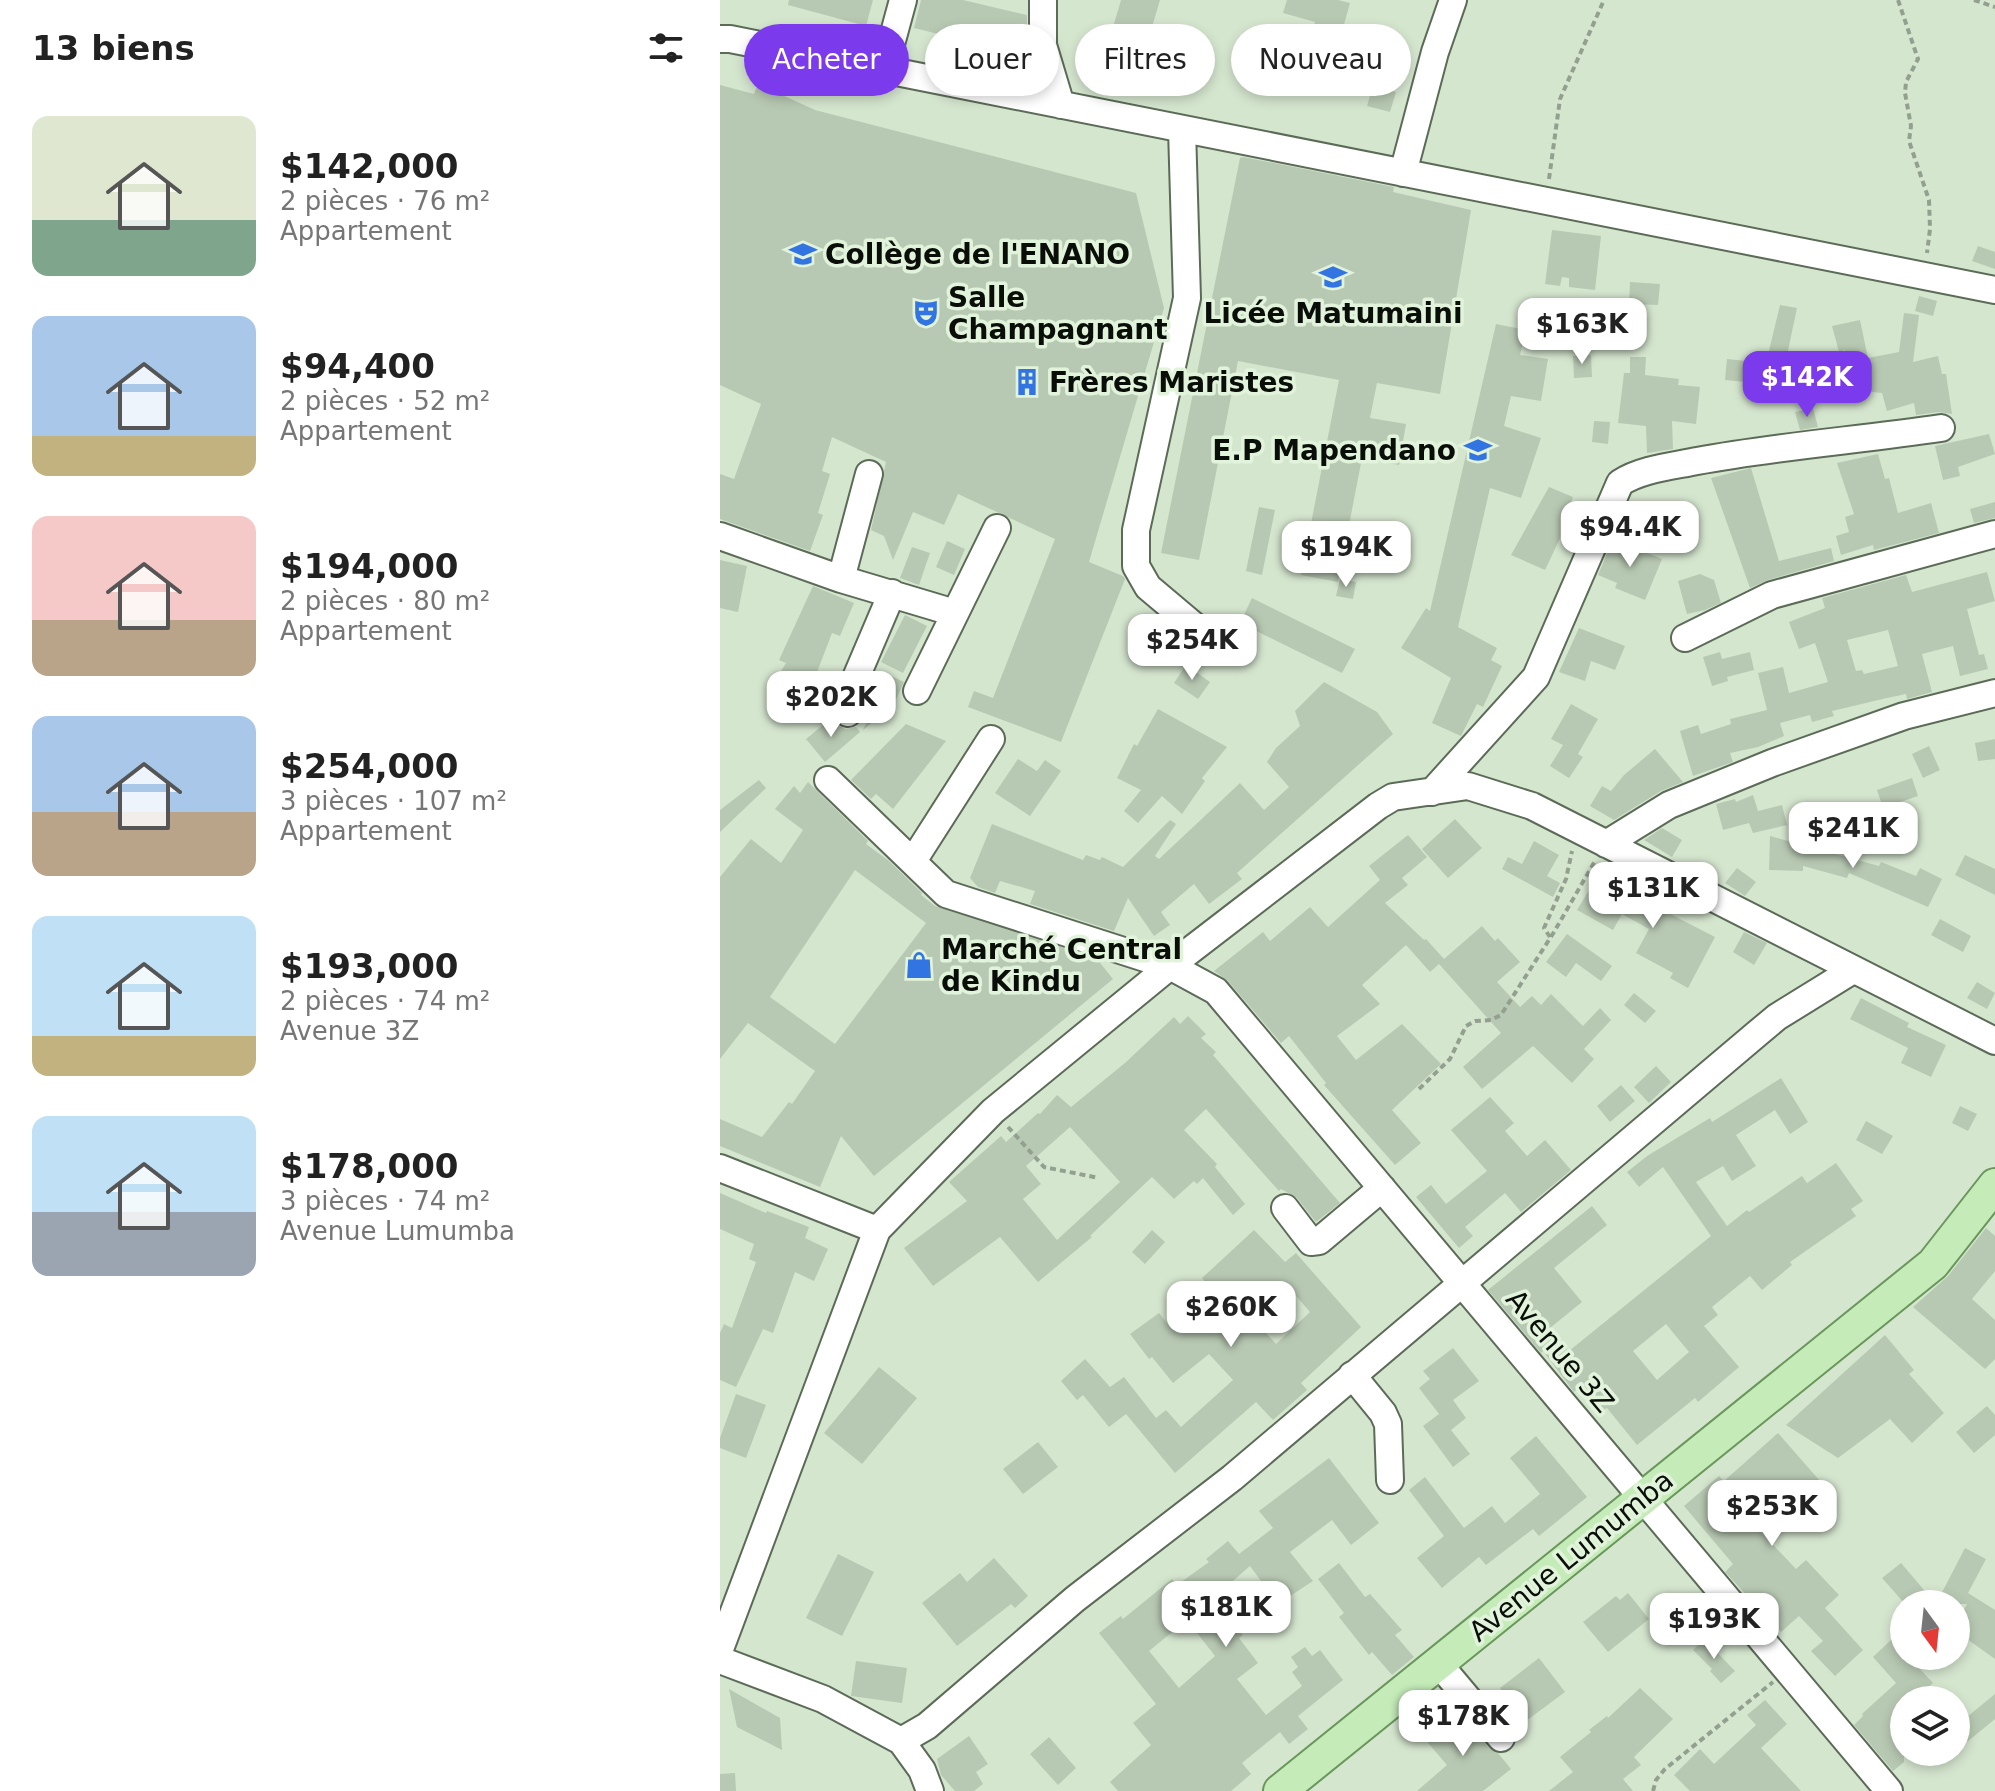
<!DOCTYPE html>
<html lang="fr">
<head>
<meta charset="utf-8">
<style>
  body { margin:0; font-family:"DejaVu Sans",sans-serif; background:#f6f6f6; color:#222; height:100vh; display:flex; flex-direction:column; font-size:30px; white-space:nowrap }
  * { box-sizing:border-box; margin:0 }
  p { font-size:26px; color:#767676 }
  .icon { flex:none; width:44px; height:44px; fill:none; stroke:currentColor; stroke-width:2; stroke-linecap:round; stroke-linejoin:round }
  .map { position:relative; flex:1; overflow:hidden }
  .side { display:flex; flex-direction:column; background:#fff; width:720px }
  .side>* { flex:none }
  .hud { position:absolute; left:24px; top:24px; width:760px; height:72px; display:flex; gap:16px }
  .needle { width:52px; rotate:165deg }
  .buttons { position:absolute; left:1170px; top:1590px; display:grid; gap:16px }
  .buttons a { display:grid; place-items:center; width:80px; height:80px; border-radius:50%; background:#fff; box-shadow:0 4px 12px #0003; font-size:40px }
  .price { position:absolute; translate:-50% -68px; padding:0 18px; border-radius:16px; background:#fff; color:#222; font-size:26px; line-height:52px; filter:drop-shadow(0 2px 4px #0008) }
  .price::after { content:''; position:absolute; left:50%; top:48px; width:24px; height:18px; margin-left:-12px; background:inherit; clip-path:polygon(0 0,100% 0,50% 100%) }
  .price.selected { background:#7c3aed; color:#fff }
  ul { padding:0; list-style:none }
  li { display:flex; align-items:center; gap:24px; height:200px; padding:0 32px }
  li span { display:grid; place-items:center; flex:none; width:224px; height:160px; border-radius:16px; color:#555 }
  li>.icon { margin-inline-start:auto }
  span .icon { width:96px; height:96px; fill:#fffc; stroke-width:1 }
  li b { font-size:34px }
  h2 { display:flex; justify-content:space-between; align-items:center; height:96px; padding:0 32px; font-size:34px }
  .tag { padding:0 28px; border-radius:36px; background:#fff; box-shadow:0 4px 12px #0003; font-size:28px; line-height:72px }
  .tag.selected { background:#7c3aed; color:#fff }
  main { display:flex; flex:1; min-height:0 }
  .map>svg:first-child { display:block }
  .building { fill:#b8c9b3; fill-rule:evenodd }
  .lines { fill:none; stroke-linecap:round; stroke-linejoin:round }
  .minor-casing { stroke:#5b6b57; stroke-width:30 }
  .major-casing { stroke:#69965b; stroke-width:36 }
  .path { stroke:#93a08f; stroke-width:4; stroke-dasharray:6 4; stroke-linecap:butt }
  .minor { stroke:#fff; stroke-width:26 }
  .major { stroke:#c4ebb8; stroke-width:32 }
  .labels { text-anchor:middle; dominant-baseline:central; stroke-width:7; stroke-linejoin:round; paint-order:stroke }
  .poi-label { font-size:28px; font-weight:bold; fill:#090f08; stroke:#e2f3dc; text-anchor:start }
  .street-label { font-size:28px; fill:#090f08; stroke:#e2f3dc }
</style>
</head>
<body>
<main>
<section class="side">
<h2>13 biens<svg class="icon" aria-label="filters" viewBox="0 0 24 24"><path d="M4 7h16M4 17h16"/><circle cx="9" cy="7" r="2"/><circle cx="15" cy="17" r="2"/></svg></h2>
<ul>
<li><span style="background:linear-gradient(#dfe7d0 65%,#7fa58c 0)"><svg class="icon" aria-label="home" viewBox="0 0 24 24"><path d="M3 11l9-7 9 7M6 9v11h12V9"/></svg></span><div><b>$142,000</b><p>2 pièces · 76 m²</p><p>Appartement</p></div></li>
<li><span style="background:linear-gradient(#a9c7e8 75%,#c2b280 0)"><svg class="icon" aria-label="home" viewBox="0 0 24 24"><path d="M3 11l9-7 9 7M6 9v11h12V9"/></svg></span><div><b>$94,400</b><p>2 pièces · 52 m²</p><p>Appartement</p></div></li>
<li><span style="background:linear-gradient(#f6c9c9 65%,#b9a48a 0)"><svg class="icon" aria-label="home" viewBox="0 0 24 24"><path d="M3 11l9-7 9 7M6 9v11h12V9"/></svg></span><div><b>$194,000</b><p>2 pièces · 80 m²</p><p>Appartement</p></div></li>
<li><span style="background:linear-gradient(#a9c7e8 60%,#b9a48a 0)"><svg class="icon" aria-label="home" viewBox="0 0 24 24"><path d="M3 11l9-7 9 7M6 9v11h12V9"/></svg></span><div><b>$254,000</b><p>3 pièces · 107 m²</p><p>Appartement</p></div></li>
<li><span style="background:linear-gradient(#bfe0f5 75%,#c2b280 0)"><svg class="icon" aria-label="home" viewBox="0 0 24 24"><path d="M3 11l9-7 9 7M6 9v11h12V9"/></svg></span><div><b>$193,000</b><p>2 pièces · 74 m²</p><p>Avenue 3Z</p></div></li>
<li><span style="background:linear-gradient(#bfe0f5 60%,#9aa5b1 0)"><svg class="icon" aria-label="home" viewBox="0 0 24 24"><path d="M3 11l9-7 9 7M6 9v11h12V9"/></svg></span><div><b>$178,000</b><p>3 pièces · 74 m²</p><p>Avenue Lumumba</p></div></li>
</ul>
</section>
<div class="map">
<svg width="1275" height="1791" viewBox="0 0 1275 1791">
  <rect width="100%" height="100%" fill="#d5e6cf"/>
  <path class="building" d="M69,0H153L146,26L68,5Z
    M201,0H243L307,15V42L304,55L194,28Z
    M401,0H440L419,71L383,61Z
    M567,0H618L630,3L623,28L658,38L650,66L615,56L603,96L575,88L595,22L563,13Z
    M38,84L95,110L416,193L444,308L369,562L403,576L405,579L341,742L248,707L254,691L273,698L335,539L238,494L224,525L193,512L173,560L164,536L151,530L166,462L112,437L102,471L110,474L98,513L103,515L90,551L0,519V474L14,479L41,404L0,385V85L34,94Z
    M653,85L676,92L670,112L647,106Z
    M523,157L674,187L673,192L751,210L720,394L657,383L650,418L686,424L679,465L642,458L618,582L581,575L619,380L518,361L479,560L441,553L520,158Z
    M832,230L881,236L875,290L849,287V278L842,277L840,286L825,284Z
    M1258,246L1275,252V269L1252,261Z
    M910,282L940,284L938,305L909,304Z
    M1199,296L1217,301L1213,316L1195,311Z
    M1060,305L1077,308L1066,360L1069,361L1067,382L1038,379L1037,383L1005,380L1007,359L1046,363Z
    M1184,313L1199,315L1193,362L1218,356L1222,374H1226L1232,414L1219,412L1196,415L1194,403L1167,411L1162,393L1134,390L1125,350L1119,352L1112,326L1140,320L1148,358L1179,352Z
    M776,324L806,330L800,355L828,359L821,401L791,396L784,426L821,438L801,498L770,488L738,627L777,648L771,660L782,666L763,707L757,704L741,736L712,723L731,678L681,648L706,608L710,611Z
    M871,355L872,377L854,378L853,356Z
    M910,357H926L925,375L959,379L958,385L980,387L976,424L952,421L953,449L927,453L926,426L898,423L904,373H910Z
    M1093,408L1098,427L1080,430L1075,412Z
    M874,421L890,422L888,444L872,442Z
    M1269,434L1275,454L1238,467L1240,476L1223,480L1215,446Z
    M1158,454L1165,479L1169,478L1178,513L1211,503L1219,533L1154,550L1153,545L1121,555L1116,536L1129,532L1125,517L1134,514L1117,463Z
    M1031,468L1059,561L1111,548L1114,561L1048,580L1030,588L991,478Z
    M829,487L853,497L841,529L844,530L825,570L791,555Z
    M1275,502V518L1254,523L1250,509Z
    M539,507L555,510L542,575L526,571Z
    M893,539L942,559L925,600L895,588L897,583L878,575Z
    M227,541L245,549L234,575L216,567Z
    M192,547L210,553L199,585L180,578Z
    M0,560L27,566L18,612L0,608Z
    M1267,572L1275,601L1247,609L1259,655L1264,654L1268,669L1240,676L1233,646L1202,654L1212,692L1187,699L1186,694L1167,698L1112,711L1114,716L1092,722L1090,715L1060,723L1064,736L1038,747L1010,753L1013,762L973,776L960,731L978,725L981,734L1011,724L1010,719L1047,710L1038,673L1063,667L1069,693L1108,682L1095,643L1079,649L1069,622L1105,608L1102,598L1186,575L1192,592ZM1168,630L1178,666L1144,674L1142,670L1136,671L1127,640Z
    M980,574L994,580L1001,603L985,610L967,614L958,581Z
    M620,579L636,582L633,599L616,596Z
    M93,586L134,603L120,636L112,633L94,680L85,694L57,678L66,663L59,660Z
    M532,598L635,649L622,673L520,623Z
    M185,615L207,626L183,673L161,662Z
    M450,626L464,638L453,665L437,658Z
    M859,628L905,646L895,670L871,661L865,681L839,672Z
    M1000,652L1002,659L1030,652L1034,670L1007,677L1008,681L992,686L983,657Z
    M466,665L490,682L478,699L454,683Z
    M169,675L184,682L174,704L143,730Z
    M604,682L657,712L673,734L517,873L522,879L489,904L474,884L441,912L450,925L434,936L408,898L394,931L310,904L315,891L280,881L275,893L258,887L250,878L272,824L363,860L366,855L380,860L382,857L403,867L450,820L456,824L435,856L439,859L520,783L544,810L569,787L547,762L556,748L580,726L575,711Z
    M851,704L878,719L858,754L863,757L849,778L830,766L843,745L831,739Z
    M438,709L507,747L482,778L485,781L462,814L442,796L418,823L404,811L421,790L397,778L414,744L417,746Z
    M113,717L119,726L126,729L136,727L140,732L105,762L86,739Z
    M186,724L226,741L173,809L156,794L151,799L131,780Z
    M1275,739V759L1258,761L1255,743Z
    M1209,746L1220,770L1203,778L1192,754Z
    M935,749L963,782L941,791L894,820L870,806L882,786L891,791L904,775Z
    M298,759L317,771L325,760L341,771L310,816L275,793Z
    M1192,778L1198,796L1163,808L1157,790Z
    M39,780L46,788L0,832V810Z
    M88,782L148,841L146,844L169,861L202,893L201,895L215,906L377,959L393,979L154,1176L121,1136L100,1187L0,1146V1119L42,1137L69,1102L72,1104L95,1071L28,1023L0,1059V877L31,839L61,863L83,830L55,809L74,786L80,793ZM135,870L206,923L115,1044L50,997Z
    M1033,795L1038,811L1062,805L1067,825L1033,833L1029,823L1003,830L996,804L1015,799L1016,802Z
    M735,819L762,848L728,878L702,849Z
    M942,828L962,840L952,857L924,840Z
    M688,835L707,857L682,878L688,885L665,903L704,940L706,939L724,959L762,926L775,941L778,938L800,962L777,982L800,1007L812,996L821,1005L831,994L863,1026L880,1008L891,1020L864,1049L874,1059L852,1083L813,1046L762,1089L743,1067L781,1033L719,964L710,972L686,945L642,985L660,1004L617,1036L636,1060L682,1024L721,1064L672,1110L701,1143L675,1165L604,1085L606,1083L569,1036L561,1043L508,981L494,971L543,932L550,941L590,907L608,927L660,880L649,866Z
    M1050,836L1159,866L1161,862L1196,876L1200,868L1222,879L1208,907L1129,873L1127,878L1083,866V871L1049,870Z
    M814,841L839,855L827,876L840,883L833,897L782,869L788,857L802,864Z
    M1245,855L1275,869V895L1235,875Z
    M1017,868L1036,882L1025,896L1005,883Z
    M914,879L930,888L923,900L995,937L968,988L950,978L953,973L916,953L929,929L902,914L893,930L857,910L873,884L903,901Z
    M1220,919L1251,936L1243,952L1211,935Z
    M1024,932L1047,943L1034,965L1013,952Z
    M847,934L892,966L881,981L856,963L846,977L826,962Z
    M1257,982L1275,993L1267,1009L1247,998Z
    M914,993L936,1011L925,1023L904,1005Z
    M1141,998L1189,1023L1187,1027L1226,1045L1211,1077L1181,1063L1188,1048L1130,1019Z
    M468,1016L486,1034L481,1038L496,1052L493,1055L620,1203L596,1222L577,1198L561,1189L559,1191L486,1109L464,1130L497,1164L495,1167L525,1204L513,1215L483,1178L477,1184L474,1181L454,1199L432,1177L370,1236L372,1237L318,1282L280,1237L213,1286L184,1248L247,1201L229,1182L281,1136L286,1142L318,1113L320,1114L337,1095L351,1107L405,1063L454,1017L460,1024ZM350,1127L400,1182L337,1240L303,1199L321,1184L306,1166Z
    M936,1066L951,1082L929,1103L914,1087Z
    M1061,1078L1088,1122L1070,1134L1055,1110L1016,1135L1036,1166L1012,1181L1003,1166L976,1182L1007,1226L1027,1210L1029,1212L1082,1176L1087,1183L1116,1163L1143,1201L1131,1209L1136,1216L1070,1262L1072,1265L1042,1290L1030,1276L992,1307L998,1315L984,1326L1019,1367L978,1402L975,1398L917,1445L887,1408L877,1414L858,1388L854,1392L823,1351L821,1353L768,1290L872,1206L887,1225L834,1268L862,1302L830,1328L849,1351L991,1236L943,1167L919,1187L907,1172L927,1156L990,1118L992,1122ZM946,1324L969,1352L937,1380L913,1351Z
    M901,1085L915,1101L890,1122L877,1106Z
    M770,1097L794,1123L785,1131L807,1156L825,1140L851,1170L801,1212L785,1193L745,1227L753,1236L739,1248L696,1197L711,1185L726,1204L767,1171L731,1130Z
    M1240,1106L1257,1114L1248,1131L1232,1123Z
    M1146,1121L1173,1136L1162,1154L1136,1140Z
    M0,1193L46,1213L47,1211L89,1227L85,1238L108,1249L94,1281L75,1272L53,1333L43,1329L16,1387L0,1380V1333L4,1324L12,1328L36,1262L29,1259L34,1244L0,1229Z
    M1266,1228L1275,1236V1271L1252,1299L1275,1320V1359L1265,1369L1193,1307L1228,1276Z
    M432,1230L445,1242L425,1264L412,1252Z
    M534,1230L565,1262L576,1253L641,1327L581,1383L587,1390L553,1420L536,1402L455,1473L406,1414L389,1427L363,1395L357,1400L341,1381L365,1359L390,1387L404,1377L436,1418L446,1410L461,1427L513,1380L489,1354L453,1383L432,1357L429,1359L410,1334L439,1313L451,1328L471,1311L476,1317L499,1297L482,1278ZM564,1282L590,1312L556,1344L528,1313Z
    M1165,1335L1194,1370L1189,1374L1224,1413L1192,1443L1170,1419L1118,1458L1066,1425Z
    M733,1348L759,1381L733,1400L746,1418L731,1430L750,1454L733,1467L703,1426L719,1414L699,1388L710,1379L703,1371Z
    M159,1367L197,1398L142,1464L104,1433Z
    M16,1394L46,1405L26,1458L0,1448V1438Z
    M1267,1406L1275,1415V1435L1254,1453L1236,1432Z
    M1058,1433L1100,1481L1088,1491L1081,1483L1037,1521L1042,1528L1039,1530L1076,1569L1086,1560L1119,1595L1105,1608L1143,1650L1115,1676L1091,1651L1103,1641L1079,1616L1061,1632L1005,1572L1013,1564L964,1506L999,1476L1004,1481Z
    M816,1436L867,1497L819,1536L813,1529L766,1565L759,1557L722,1588L697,1558L724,1536L689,1490L705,1477L744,1528L772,1506L785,1523L820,1494L790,1458Z
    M318,1442L338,1467L303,1494L283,1469Z
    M609,1458L659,1523L631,1545L612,1520L570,1552L593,1581L558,1604L530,1566L506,1587L533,1622L520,1632L523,1635L519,1638L538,1663L517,1679L546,1715L582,1686L572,1672L578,1667L571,1657L585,1647L592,1656L600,1650L623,1680L578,1716L588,1729L569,1744L560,1732L522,1763L531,1774L511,1791H398L390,1782L431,1745L413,1723L436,1704L379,1633L401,1616L403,1619L452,1579L457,1585L489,1562L486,1559L508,1541L519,1554L553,1528L539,1511ZM467,1620L495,1656L459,1688L429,1651Z
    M1245,1548L1266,1559L1248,1593L1275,1610V1659L1240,1634L1249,1620L1241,1615L1247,1604H1185L1162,1578L1181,1563L1216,1604Z
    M118,1554L154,1572L122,1636L86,1618Z
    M274,1558L308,1596L295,1608L291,1604L237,1646L202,1603L240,1573L247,1582Z
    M619,1563L645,1597L650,1594L682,1630L675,1635L694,1657L672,1675L652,1652L649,1655L619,1617L624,1613L598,1579Z
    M908,1593L929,1619L888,1652L863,1622L896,1596L900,1600Z
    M948,1612L966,1631L950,1646L932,1628Z
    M984,1639L1015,1671L1001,1683L990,1671L992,1669L973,1650Z
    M1172,1639L1184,1652V1656H1188L1213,1683L1194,1700H1184V1762L1173,1771L1134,1725L1143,1716L1142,1714L1176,1683L1153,1657Z
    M819,1658L845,1692L806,1721L780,1688Z
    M136,1661L187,1668L182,1703L131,1696Z
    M920,1688L953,1719L914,1757L921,1765L903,1779L913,1791H829L853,1772L840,1757L871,1732L869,1730L887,1716L888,1718Z
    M9,1689L60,1718L62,1750L17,1727Z
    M1275,1694V1719L1236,1751V1726Z
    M1045,1700L1067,1724L1041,1748L1081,1791H970L954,1775L980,1749L994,1764L1036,1725L1027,1715Z
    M735,1709L769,1748L778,1753L791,1769L763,1791H697L727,1765L703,1737Z
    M249,1736L268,1764L256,1772L263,1784L254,1791H235L221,1775L217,1759Z
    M329,1737L356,1768L338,1785L310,1754Z
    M15,1773L16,1791H0V1774Z"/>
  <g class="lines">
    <g class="minor-casing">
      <path id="minor" d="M323,0V45L341,105
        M0,39H10L1275,290
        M164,70L183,0
        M462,129L467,298L416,530V566L428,587L479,630
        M683,173L715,52L733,0
        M0,536L121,579L235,613
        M121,579L149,474
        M965,638L1052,595L1275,534
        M197,691L277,528
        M128,713L132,687L172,593
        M108,780L226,894L450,966L496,991L1169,1791
        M712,792L816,677L900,483C921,469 953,466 977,461C1058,446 1140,440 1221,428
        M886,844L949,805L1052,763L1184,716L1275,693
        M193,861L271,739
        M0,1168L157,1230
        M565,1208L591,1242L599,1241L662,1188
        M632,1375L663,1413L668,1424L670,1480
        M0,1649L157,1230L273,1111L450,966L658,806L673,797L748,786L812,806L1275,1041
        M0,1660L103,1699L181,1741L202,1770L210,1791
        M718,1663L781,1738
        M181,1741L207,1726L355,1599L512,1478L1039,1032L1057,1017L1133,970"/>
    </g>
    <g class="major-casing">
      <path id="major" d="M560,1791L1213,1264L1275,1185"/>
    </g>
    <path class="path" d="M1178,0L1198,59L1186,82L1185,93L1191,126L1189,141L1209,200L1210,229L1207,253
      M1254,0L1275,7
      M829,179L840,99L884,0
      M830,937L824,928L846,879L852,851
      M699,1089L730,1059L746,1026L755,1021L771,1020L781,1015L834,932L875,861
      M288,1127L324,1167L379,1178
      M933,1791L936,1780L945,1769L1053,1682"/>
    <use href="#minor" class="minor"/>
    <use href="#major" class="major"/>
  </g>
  <defs>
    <g id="school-bare" transform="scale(2.16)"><path d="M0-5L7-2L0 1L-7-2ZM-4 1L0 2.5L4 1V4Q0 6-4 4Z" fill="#3275e2" stroke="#e2f3dc" stroke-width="2.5" paint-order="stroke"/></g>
    <g id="theatre-bare" transform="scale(2.16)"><path d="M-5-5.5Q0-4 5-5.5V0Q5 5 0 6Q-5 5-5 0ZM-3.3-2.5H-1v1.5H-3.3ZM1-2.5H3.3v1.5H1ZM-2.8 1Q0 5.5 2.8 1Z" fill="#3275e2" stroke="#e2f3dc" stroke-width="2.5" paint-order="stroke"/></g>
    <g id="building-bare" transform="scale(2.16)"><path d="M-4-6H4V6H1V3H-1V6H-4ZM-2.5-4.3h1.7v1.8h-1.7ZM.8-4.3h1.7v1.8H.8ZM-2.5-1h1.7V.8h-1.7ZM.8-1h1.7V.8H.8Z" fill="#3275e2" stroke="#e2f3dc" stroke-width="2.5" paint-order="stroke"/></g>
    <g id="shop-bare" transform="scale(2.16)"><path d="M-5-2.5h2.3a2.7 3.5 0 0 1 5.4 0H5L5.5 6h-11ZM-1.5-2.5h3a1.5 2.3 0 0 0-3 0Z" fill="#3275e2" stroke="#e2f3dc" stroke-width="2.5" paint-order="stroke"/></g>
  </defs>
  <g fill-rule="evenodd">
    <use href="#school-bare" x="83" y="254"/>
    <use href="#school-bare" x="613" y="277"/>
    <use href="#theatre-bare" x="206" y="313"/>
    <use href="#building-bare" x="307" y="382"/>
    <use href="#school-bare" x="758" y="450"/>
    <use href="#shop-bare" x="199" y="965"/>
  </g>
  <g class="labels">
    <g class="poi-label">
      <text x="105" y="254">Collège de l'ENANO</text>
      <text x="228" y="297">Salle<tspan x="228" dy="32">Champagnant</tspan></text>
      <text x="613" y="313" text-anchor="middle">Licée Matumaini</text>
      <text x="329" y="382">Frères Maristes</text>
      <text x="736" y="450" text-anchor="end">E.P Mapendano</text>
      <text x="221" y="949">Marché Central<tspan x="221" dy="32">de Kindu</tspan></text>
    </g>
    <g class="street-label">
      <text transform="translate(840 1351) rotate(50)">Avenue 3Z</text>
      <text transform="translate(851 1556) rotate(-39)">Avenue Lumumba</text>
    </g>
  </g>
</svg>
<div class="buttons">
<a><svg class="needle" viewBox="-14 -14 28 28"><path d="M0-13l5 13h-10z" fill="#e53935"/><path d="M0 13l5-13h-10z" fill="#767676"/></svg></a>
<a><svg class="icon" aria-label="layers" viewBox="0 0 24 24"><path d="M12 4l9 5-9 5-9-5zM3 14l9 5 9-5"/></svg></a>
</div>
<b class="price" style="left:862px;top:366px">$163K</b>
<b class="price selected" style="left:1087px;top:419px">$142K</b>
<b class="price" style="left:910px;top:569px">$94.4K</b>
<b class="price" style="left:626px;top:589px">$194K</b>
<b class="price" style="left:472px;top:682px">$254K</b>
<b class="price" style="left:111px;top:739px">$202K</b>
<b class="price" style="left:1133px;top:870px">$241K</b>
<b class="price" style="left:933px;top:930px">$131K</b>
<b class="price" style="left:511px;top:1349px">$260K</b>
<b class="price" style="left:1052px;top:1548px">$253K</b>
<b class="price" style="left:506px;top:1649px">$181K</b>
<b class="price" style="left:994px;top:1661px">$193K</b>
<b class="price" style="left:743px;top:1758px">$178K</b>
<div class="hud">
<a class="tag selected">Acheter</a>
<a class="tag">Louer</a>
<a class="tag">Filtres</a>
<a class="tag">Nouveau</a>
</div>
</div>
</main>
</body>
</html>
